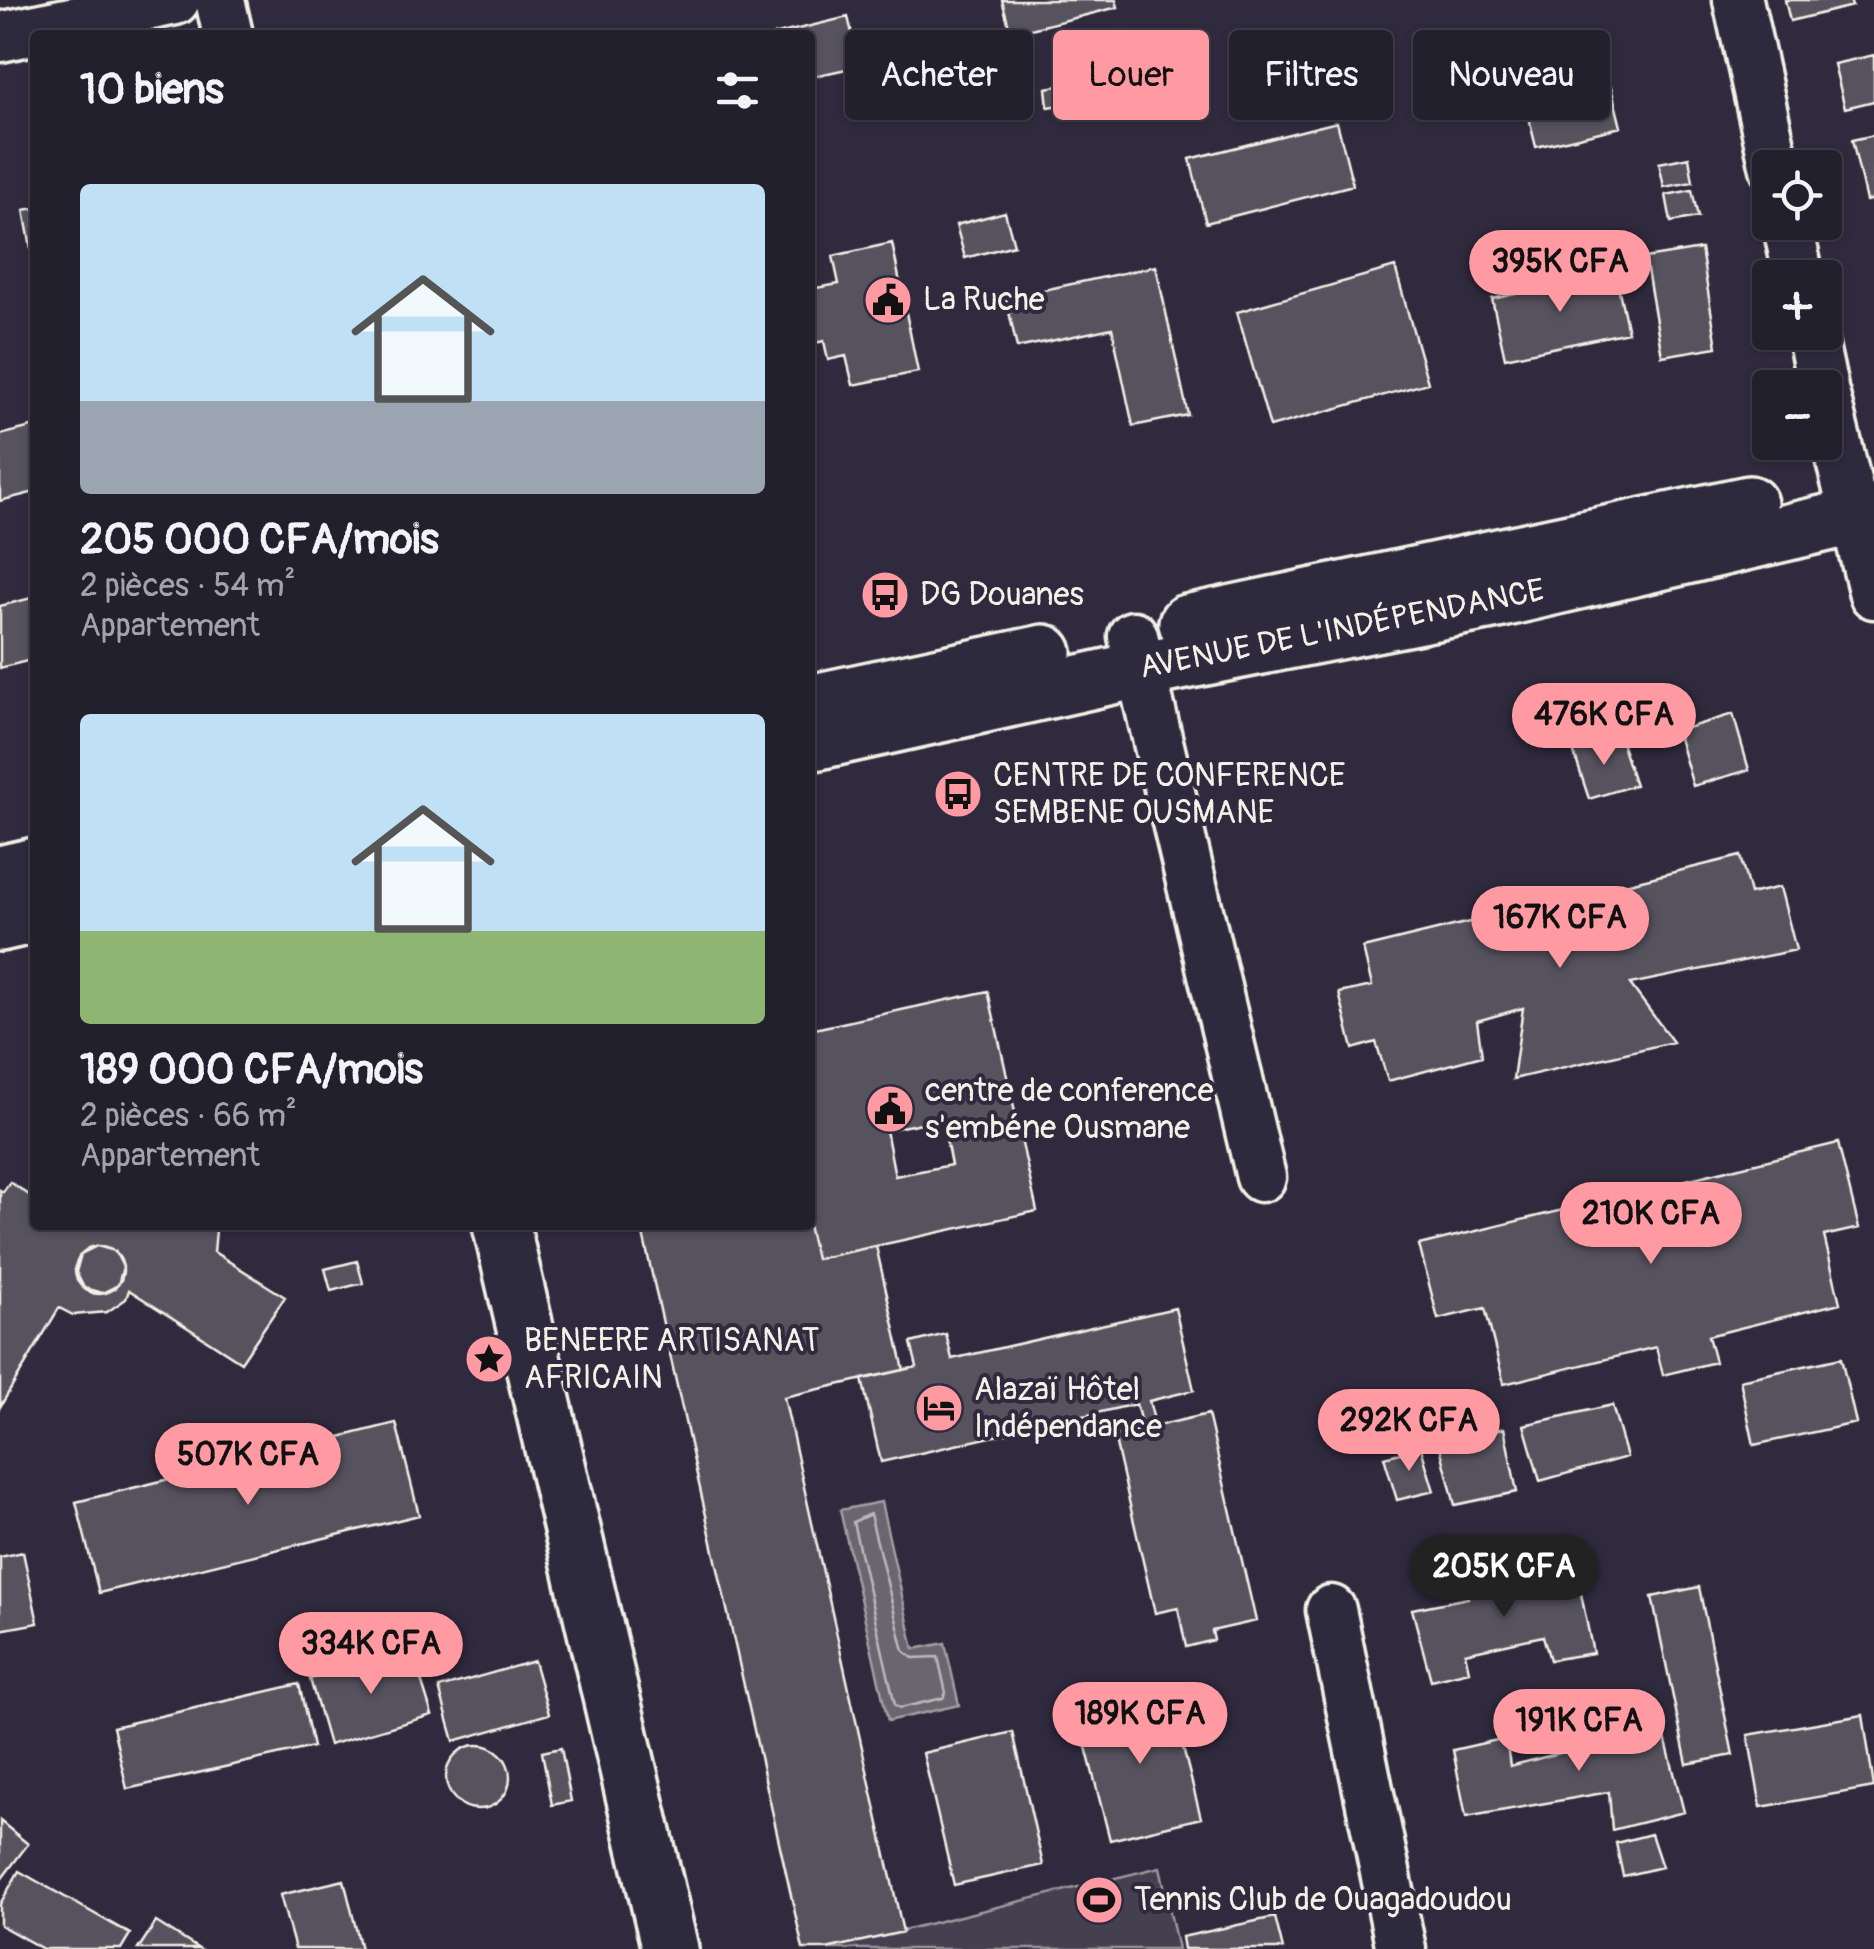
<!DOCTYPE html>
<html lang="fr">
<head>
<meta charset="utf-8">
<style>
  body { margin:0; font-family:Pangolin,sans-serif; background:#2b2836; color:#f1f3f6; height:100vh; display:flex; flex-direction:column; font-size:38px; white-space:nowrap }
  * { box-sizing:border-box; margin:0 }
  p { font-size:32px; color:#a3a3aa }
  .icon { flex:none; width:55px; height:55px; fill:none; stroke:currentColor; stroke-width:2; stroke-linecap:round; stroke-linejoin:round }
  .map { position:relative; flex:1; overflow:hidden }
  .panel { position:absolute; left:30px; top:30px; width:785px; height:1200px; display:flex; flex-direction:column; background:#23202e; border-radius:10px; box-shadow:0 2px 8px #0004,0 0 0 2px #403e4a }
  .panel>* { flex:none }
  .top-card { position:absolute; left:845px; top:30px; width:878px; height:90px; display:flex; gap:20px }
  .controls { position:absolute; left:1752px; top:150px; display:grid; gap:20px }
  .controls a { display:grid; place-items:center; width:90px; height:90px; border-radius:10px; background:#23202e; box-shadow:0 2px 8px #0004,0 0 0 2px #403e4a; font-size:50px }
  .price { position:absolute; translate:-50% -85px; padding:0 22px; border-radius:35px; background:#ff9aa2; color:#111; font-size:32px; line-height:65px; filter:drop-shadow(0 2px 5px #0008) }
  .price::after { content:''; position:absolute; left:50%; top:60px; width:30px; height:22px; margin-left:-15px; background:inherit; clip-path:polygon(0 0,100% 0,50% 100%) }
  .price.current { background:#222; color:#fff }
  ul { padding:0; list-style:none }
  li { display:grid; align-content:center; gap:20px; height:530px; padding:0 50px }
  li span { display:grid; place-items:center; height:310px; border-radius:10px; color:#555 }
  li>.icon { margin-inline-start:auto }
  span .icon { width:180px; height:180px; fill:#fffc; stroke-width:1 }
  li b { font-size:42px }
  h2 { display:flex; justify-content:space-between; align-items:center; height:120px; padding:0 50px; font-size:42px }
  .tag { padding:0 35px; border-radius:10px; background:#23202e; box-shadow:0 2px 8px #0004,0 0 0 2px #403e4a; font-size:35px; line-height:90px }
  .tag.current { background:#ff9aa2; color:#111 }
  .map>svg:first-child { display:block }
  .green { fill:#454050; stroke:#9c989c; stroke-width:2.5 }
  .water { fill:#6a6670; stroke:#a19ea0; stroke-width:2.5 }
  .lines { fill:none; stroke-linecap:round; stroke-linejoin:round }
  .shore { stroke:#bdb9b8; stroke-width:2.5 }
  .building { fill:#56525f; stroke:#f4f1e8; stroke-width:2.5; fill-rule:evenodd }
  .minor-casing { stroke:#f4f1e8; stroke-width:55 }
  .primary-casing { stroke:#f4f1e8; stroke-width:62 }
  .minor { stroke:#2f2a3d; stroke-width:48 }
  .primary { stroke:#2f2a3d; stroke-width:55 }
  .labels { text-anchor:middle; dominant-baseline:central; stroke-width:8; stroke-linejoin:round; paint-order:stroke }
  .poi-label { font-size:32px; fill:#f4f1e8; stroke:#2f2a3d; text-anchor:start }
  .street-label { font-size:32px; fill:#f4f1e8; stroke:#2f2a3d }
</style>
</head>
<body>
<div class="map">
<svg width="1874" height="1949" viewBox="0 0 1874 1949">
  <rect width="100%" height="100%" fill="#2f2a3d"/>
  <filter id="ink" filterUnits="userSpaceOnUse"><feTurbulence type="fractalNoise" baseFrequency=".01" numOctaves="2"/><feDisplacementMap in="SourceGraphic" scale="20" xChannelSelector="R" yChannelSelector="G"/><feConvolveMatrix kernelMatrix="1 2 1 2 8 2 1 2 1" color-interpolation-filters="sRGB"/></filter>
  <g filter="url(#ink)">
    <path class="green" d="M1160,1867L1178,1949H826Z"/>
    <path class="water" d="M881,1502L914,1649L945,1643L959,1705L888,1721L840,1510Z"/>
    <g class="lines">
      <path class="shore" d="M870,1514L904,1651L913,1658L938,1657L946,1693L943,1698L900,1708L895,1705L853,1522Z"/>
    </g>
    <path class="building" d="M1002,0H1116L1118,7L1011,34Z
      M1785,0H1850L1852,6L1790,21Z
      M848,17L860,66L810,77V35H773Z
      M1123,31L1133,94L1048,107L1046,88L1087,81L1080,38Z
      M989,39L997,78L888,102L879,63Z
      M1874,55V101L1845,108L1834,64Z
      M1611,87L1621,127L1536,147L1526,107Z
      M1337,122L1353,185L1206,223L1190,159Z
      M1874,135V199L1866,201L1852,140Z
      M1689,157L1693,182L1664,187L1659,163Z
      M1692,190L1698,217L1671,222L1666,195Z
      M35,208V270L24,210Z
      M1005,212L1014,245L965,258L956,225Z
      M892,243L918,372L853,385L846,356L828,360L824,341L810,344V289L839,284L833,256Z
      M1701,249L1717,347L1662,356L1645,258Z
      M1156,266L1188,415L1133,426L1112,328L1017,348L1006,298Z
      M1395,267L1428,383L1270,427L1237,312Z
      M1615,272L1628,332L1505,358L1492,299Z
      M35,426V492L0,501V435Z
      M35,597V659L0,668V606Z
      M1733,714L1749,770L1693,786L1677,731Z
      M1619,736L1635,785L1589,799L1573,750Z
      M1740,856L1750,894L1780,887L1796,950L1630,984L1673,1042L1513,1079L1523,1008L1477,1021L1482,1056L1388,1081L1376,1042L1353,1049L1339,993L1372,986L1363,948Z
      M988,991L1037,1211L816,1259L808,1225L810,1030Z
      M942,1119L951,1165L895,1176L886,1130Z
      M1838,1143L1859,1228L1824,1236L1840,1303L1708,1336L1715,1362L1663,1375L1656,1347L1504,1384L1485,1308L1438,1319L1419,1245Z
      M10,1182L35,1199V1225H206L216,1230L214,1252L285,1297L241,1362L129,1290L126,1299L107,1312L73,1315L59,1308L0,1407V1190L3,1192ZM97,1246L115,1251L123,1267L118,1285L102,1293L84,1288L76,1272L81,1254Z
      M641,1225H808L816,1259L876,1246L904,1370L784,1397L903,1932L826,1949H803Z
      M75 1270a24 24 0 1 1 48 0a24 24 0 1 1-48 0Z
      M357,1261L363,1283L331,1291L325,1269Z
      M1175,1308L1194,1390L1149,1401L1155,1424L1142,1427L1136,1404L881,1462L862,1379L917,1367L911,1343L946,1334L952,1359Z
      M1841,1358L1856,1423L1754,1445L1740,1380Z
      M1612,1405L1627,1457L1540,1481L1524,1425Z
      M1208,1414L1256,1621L1212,1631L1214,1640L1186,1647L1178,1608L1155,1613L1114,1436Z
      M396,1423L419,1515L99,1593L76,1502Z
      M1504,1428L1517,1492L1455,1505L1439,1443Z
      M1421,1448L1434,1491L1397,1500L1384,1457Z
      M23,1552L38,1623L0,1630V1557Z
      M1511,1567V1595L1538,1590V1575L1576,1569L1593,1653L1550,1660L1543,1636L1465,1653L1469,1671L1431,1680L1412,1609L1468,1598L1463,1574Z
      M1699,1587L1733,1755L1687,1764L1652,1597Z
      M411,1648L432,1715L329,1745L310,1679Z
      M534,1661L549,1714L454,1741L439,1688Z
      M299,1684L313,1747L127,1789L113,1727Z
      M1169,1693L1201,1818L1110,1840L1078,1716Z
      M1659,1714L1684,1812L1612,1830L1609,1792L1466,1817L1453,1750L1506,1738L1510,1766L1598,1743L1595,1724Z
      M1863,1715L1874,1787L1761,1807L1748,1735Z
      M1013,1732L1043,1865L954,1885L923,1753Z
      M446 1777a32 32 0 1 1 64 0a32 32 0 1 1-64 0Z
      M561,1748L571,1801L552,1805L542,1752Z
      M0,1821L28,1844L0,1881Z
      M1651,1834L1662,1867L1623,1876L1616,1843Z
      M19,1871L130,1934L121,1949H43L0,1925V1904Z
      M344,1880L361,1949H295L280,1895Z
      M1275,1917L1283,1949H1184L1182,1937Z
      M156,1922L199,1949H138Z"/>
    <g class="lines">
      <g class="minor-casing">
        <path id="minor" d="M220,0L228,35
          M1738,0L1775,168
          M0,37L175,0
          M1787,222L1799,278
          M1811,332L1823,388
          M1825,396L1874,594
          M1133,636L1261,1177
          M1331,1610L1401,1949"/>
      </g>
      <g class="primary-casing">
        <path id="primary" d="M1187,623L1749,504
          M810,703L1044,653
          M810,743L1139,670L1497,600L1874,512
          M0,874L35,866
          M0,923L35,915
          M501,1225L670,1949"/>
      </g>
      <use href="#minor" class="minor"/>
      <use href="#primary" class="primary"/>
    </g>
  </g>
  <defs>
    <g id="civic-disc" transform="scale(2.5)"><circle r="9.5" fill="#ff9aa2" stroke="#2f2a3d"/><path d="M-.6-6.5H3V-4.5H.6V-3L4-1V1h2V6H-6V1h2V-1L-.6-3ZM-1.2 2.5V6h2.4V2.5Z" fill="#111"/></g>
    <g id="bus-disc" transform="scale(2.5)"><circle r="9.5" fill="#ff9aa2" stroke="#2f2a3d"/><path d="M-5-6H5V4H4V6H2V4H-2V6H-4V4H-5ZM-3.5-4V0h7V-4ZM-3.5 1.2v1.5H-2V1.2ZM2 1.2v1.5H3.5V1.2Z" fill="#111"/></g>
    <g id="sight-disc" transform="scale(2.5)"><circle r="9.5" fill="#ff9aa2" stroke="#2f2a3d"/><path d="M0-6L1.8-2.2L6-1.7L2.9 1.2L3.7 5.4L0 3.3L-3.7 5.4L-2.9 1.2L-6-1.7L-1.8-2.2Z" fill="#111"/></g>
    <g id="hotel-disc" transform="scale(2.5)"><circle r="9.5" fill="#ff9aa2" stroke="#2f2a3d"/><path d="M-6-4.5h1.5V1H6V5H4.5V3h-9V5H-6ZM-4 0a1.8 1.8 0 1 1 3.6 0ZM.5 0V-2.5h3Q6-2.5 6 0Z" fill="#111"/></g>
    <g id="stadium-disc" transform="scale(2.5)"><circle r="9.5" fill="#ff9aa2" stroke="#2f2a3d"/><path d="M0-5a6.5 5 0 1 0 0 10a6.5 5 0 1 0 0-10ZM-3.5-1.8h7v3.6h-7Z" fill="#111"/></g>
  </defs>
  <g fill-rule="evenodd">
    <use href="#civic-disc" x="888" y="300"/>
    <use href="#bus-disc" x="885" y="595"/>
    <use href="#bus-disc" x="958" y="794"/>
    <use href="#civic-disc" x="890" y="1109"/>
    <use href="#sight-disc" x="489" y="1359"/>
    <use href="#hotel-disc" x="939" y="1408"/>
    <use href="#stadium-disc" x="1099" y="1900"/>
  </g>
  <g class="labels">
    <g class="poi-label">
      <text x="923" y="300">La Ruche</text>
      <text x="920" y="595">DG Douanes</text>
      <text x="993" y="776">CENTRE DE CONFERENCE<tspan x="993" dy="37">SEMBENE OUSMANE</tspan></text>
      <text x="925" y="1091">centre de conference<tspan x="925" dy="37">s'embéne Ousmane</tspan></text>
      <text x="524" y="1341">BENEERE ARTISANAT<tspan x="524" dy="37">AFRICAIN</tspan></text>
      <text x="974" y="1390">Alazaï Hôtel<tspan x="974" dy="37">Indépendance</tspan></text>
      <text x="1134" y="1900">Tennis Club de Ouagadoudou</text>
    </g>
    <g class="street-label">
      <text transform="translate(1342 629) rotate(-11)">AVENUE DE L'INDÉPENDANCE</text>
    </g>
  </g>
</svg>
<div class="controls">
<a><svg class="icon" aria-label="locate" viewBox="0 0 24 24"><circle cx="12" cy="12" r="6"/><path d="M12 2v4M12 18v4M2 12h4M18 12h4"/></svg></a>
<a>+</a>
<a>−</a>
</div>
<b class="price" style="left:1560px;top:315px">395K CFA</b>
<b class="price" style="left:1604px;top:768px">476K CFA</b>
<b class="price" style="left:1560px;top:971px">167K CFA</b>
<b class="price" style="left:1651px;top:1267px">210K CFA</b>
<b class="price" style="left:1409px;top:1474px">292K CFA</b>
<b class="price" style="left:248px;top:1508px">507K CFA</b>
<b class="price current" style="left:1504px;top:1620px">205K CFA</b>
<b class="price" style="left:371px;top:1697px">334K CFA</b>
<b class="price" style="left:1140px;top:1767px">189K CFA</b>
<b class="price" style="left:1579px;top:1774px">191K CFA</b>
<div class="top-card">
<a class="tag">Acheter</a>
<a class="tag current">Louer</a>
<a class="tag">Filtres</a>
<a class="tag">Nouveau</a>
</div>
<section class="panel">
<h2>10 biens<svg class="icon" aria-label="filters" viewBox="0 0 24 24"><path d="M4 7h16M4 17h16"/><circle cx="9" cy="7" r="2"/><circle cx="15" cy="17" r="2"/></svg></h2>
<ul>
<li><span style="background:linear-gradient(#bfe0f5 70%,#9aa5b1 0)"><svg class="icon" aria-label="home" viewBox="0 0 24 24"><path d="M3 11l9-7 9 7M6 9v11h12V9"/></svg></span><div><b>205 000 CFA/mois</b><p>2 pièces · 54 m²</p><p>Appartement</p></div></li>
<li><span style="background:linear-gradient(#bfe0f5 70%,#8fb573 0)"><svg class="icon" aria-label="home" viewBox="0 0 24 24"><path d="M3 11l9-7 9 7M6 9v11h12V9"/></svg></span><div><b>189 000 CFA/mois</b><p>2 pièces · 66 m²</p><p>Appartement</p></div></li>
</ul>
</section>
</div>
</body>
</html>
